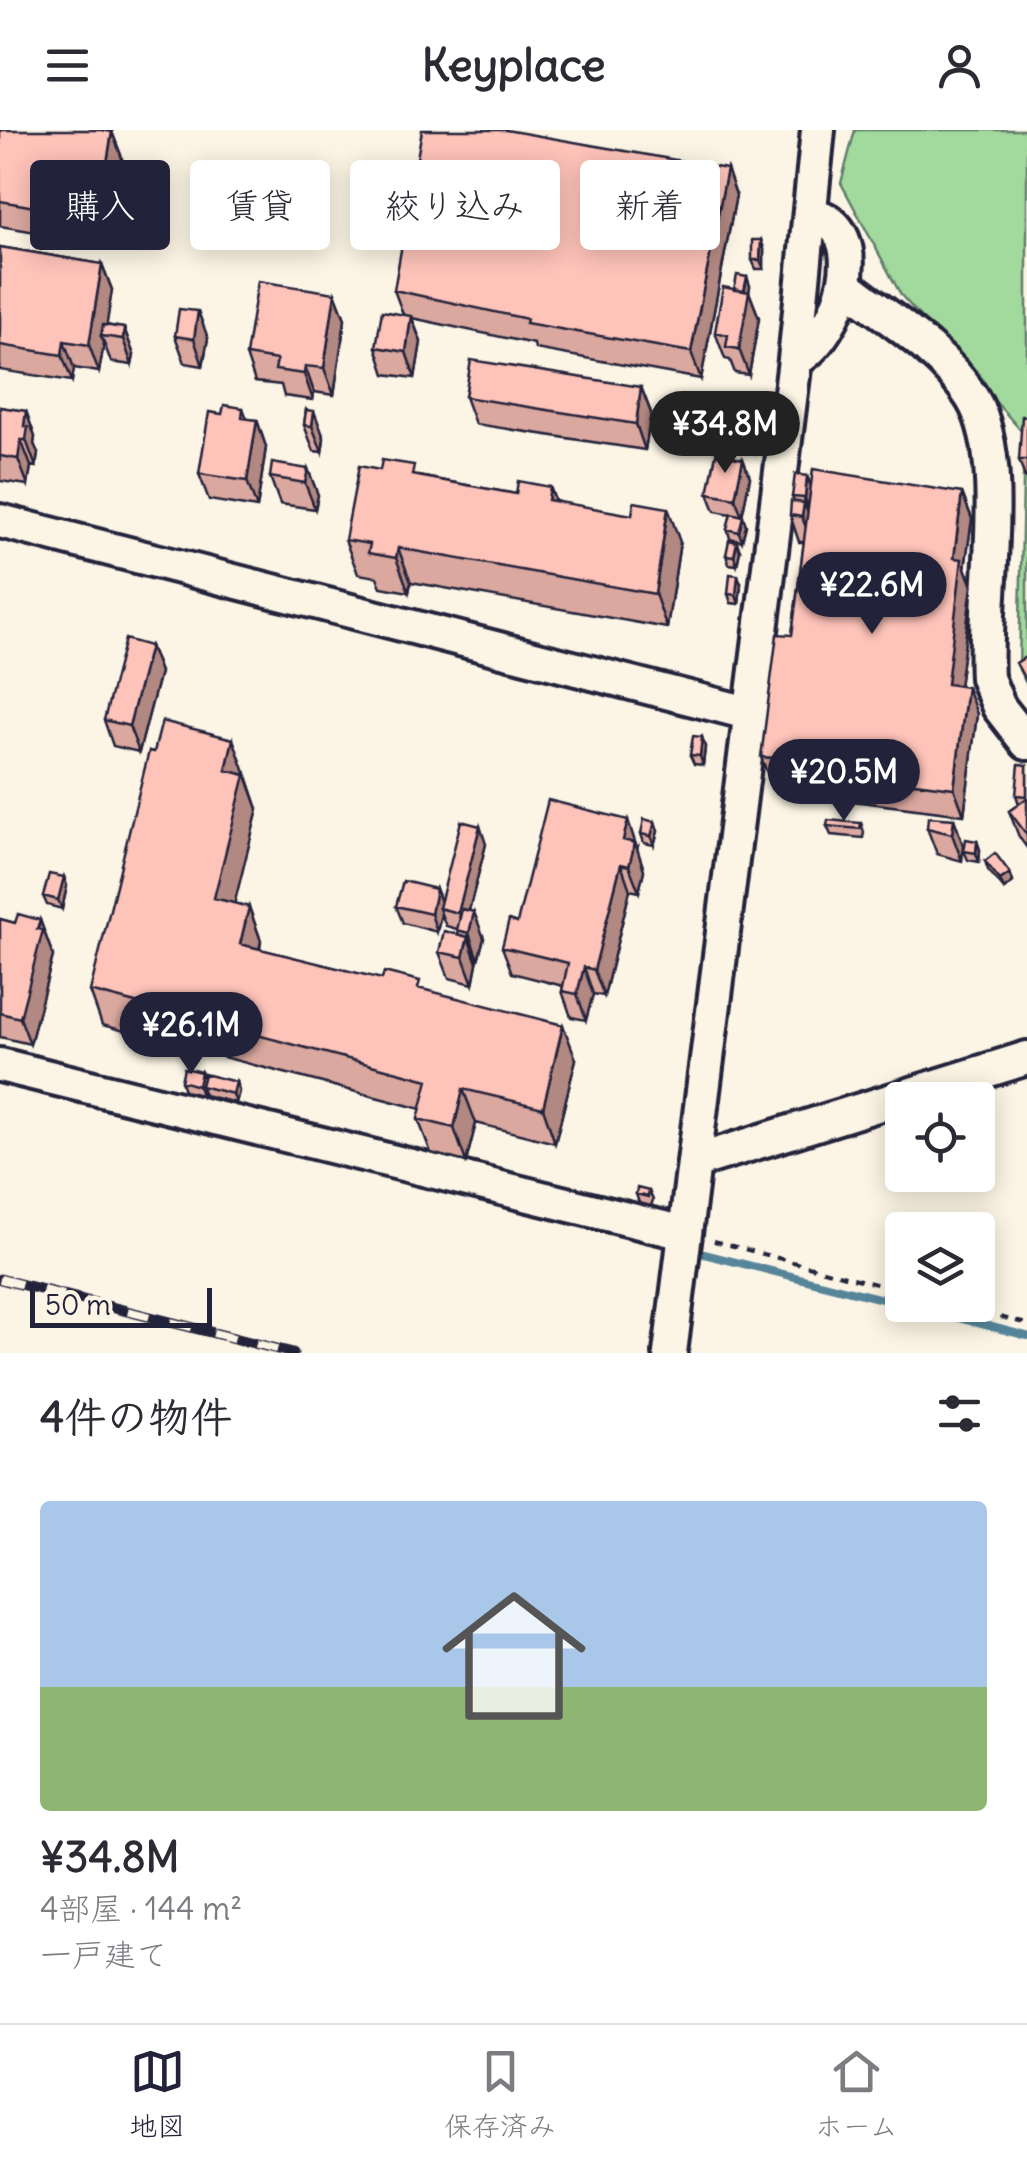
<!DOCTYPE html>
<html lang="ja">
<head>
<meta charset="utf-8">
<style>
  body { margin:0; font-family:Delius,"Klee One",sans-serif; background:#f2f2f3; color:#2b2b33; height:100vh; display:flex; flex-direction:column; font-size:38px; white-space:nowrap }
  * { box-sizing:border-box; margin:0 }
  p { font-size:32px; color:#7c7c81 }
  .icon { flex:none; width:55px; height:55px; fill:none; stroke:currentColor; stroke-width:2; stroke-linecap:round; stroke-linejoin:round }
  .map { position:relative; height:1223px; overflow:hidden }
  .details { display:flex; flex-direction:column; background:#fff; flex:1 }
  .details>* { flex:none }
  .top-card { position:absolute; left:30px; top:30px; width:968px; height:90px; display:flex; gap:20px }
  .fabs { position:absolute; left:885px; top:952px; display:grid; gap:20px }
  .fabs a { display:grid; place-items:center; width:110px; height:110px; border-radius:10px; background:#fff; box-shadow:0 5px 25px #0003; font-size:50px }
  .scale { position:absolute; left:30px; bottom:25px; width:182px; box-sizing:border-box; padding-left:10px; border:5px solid #22223b; border-top:0; font-size:28px; line-height:35px; white-space:nowrap; color:#22223b; -webkit-text-stroke:8px #fcf5e5; paint-order:stroke }
  .price { position:absolute; translate:-50% -85px; padding:0 22px; border-radius:35px; background:#22223b; color:#fff; font-size:32px; line-height:65px; filter:drop-shadow(0 2px 5px #0008) }
  .price::after { content:''; position:absolute; left:50%; top:60px; width:30px; height:22px; margin-left:-15px; background:inherit; clip-path:polygon(0 0,100% 0,50% 100%) }
  .price.current { background:#222; color:#fff }
  ul { padding:0; list-style:none }
  li { display:grid; align-content:center; gap:20px; height:530px; padding:0 40px }
  li span { display:grid; place-items:center; height:310px; border-radius:10px; color:#555 }
  li>.icon { margin-inline-start:auto }
  span .icon { width:180px; height:180px; fill:#fffc; stroke-width:1 }
  li b { font-size:42px }
  h2 { display:flex; justify-content:space-between; align-items:center; height:120px; padding:0 40px; font-size:42px }
  .tag { padding:0 35px; border-radius:10px; background:#fff; box-shadow:0 5px 25px #0003; font-size:35px; line-height:90px }
  .tag.current { background:#22223b; color:#fff }
  header { display:flex; justify-content:space-between; align-items:center; height:130px; padding:0 40px; background:#fff; font-size:45px; font-weight:800 }
  .dock { display:flex; justify-content:space-around; align-items:center; height:140px; border-top:2px solid #e1e1e2; background:#fff; font-size:28px; color:#7c7c81 }
  .dock a { display:grid; justify-items:center; gap:5px }
  .dock .current { color:#22223b }
  .map>svg:first-child { display:block }
  .green { fill:#a2d99c; stroke:#627e6c; stroke-width:2.5 }
  .lines { fill:none; stroke-linecap:round; stroke-linejoin:round }
  .stream { stroke:#57859a; stroke-width:8 }
  .minor-casing { stroke:#22223b; stroke-width:40 }
  .path { stroke:#22223b; stroke-width:4; stroke-dasharray:8 8; stroke-linecap:butt }
  .minor { stroke:#fcf5e5; stroke-width:32 }
  .rail-casing { stroke:#22223b; stroke-width:11 }
  .rail { stroke:#fcf5e5; stroke-width:8; stroke-dasharray:22; stroke-linecap:butt }
  .wall { fill:#daa89f; stroke:#22223b; stroke-width:2.5 }
  .shaded-wall { fill:#b28882; stroke:#22223b; stroke-width:2.5 }
  .building { fill:#fec3b9; stroke:#22223b; stroke-width:2.5 }
</style>
</head>
<body>
<header><svg class="icon" aria-label="menu" viewBox="0 0 24 24"><path d="M4 6h16M4 12h16M4 18h16"/></svg>Keyplace<svg class="icon" aria-label="person" viewBox="0 0 24 24"><circle cx="12" cy="8" r="4"/><path d="M4 21q1-7 8-7t8 7"/></svg></header>
<div class="map">
<svg width="1027" height="1223" viewBox="0 0 1027 1223">
  <rect width="100%" height="100%" fill="#fcf5e5"/>
  <filter id="ink" filterUnits="userSpaceOnUse"><feTurbulence type="fractalNoise" baseFrequency=".01" numOctaves="2"/><feDisplacementMap in="SourceGraphic" scale="20" xChannelSelector="R" yChannelSelector="G"/><feConvolveMatrix kernelMatrix="1 2 1 2 8 2 1 2 1" color-interpolation-filters="sRGB"/></filter>
  <g filter="url(#ink)">
    <path class="green" d="M855,0H1027V555L1019,540L1024,304L901,165L841,53Z"/>
    <g class="lines">
      <path class="stream" d="M704,1124L902,1174
        M908,1175L1027,1206"/>
      <g class="minor-casing">
        <path id="minor" d="M847,156C889,189 944,222 972,268C1011,330 982,473 987,548L999,577L1027,613
          M795,230C839,207 878,97 810,84
          M0,391L748,583
          M0,935L684,1103
          M694,1032L1027,928
          M670,1223L795,230L818,0"/>
      </g>
      <path class="path" d="M714,1111L902,1161
        M954,1175L1027,1194"/>
      <use href="#minor" class="minor"/>
      <g class="rail-casing">
        <path id="rail" d="M0,1149L293,1223"/>
      </g>
      <use href="#rail" class="rail"/>
    </g>
    <path class="wall" d="M0,0L112,2L122,28L107,114L0,96Z
      M736,65L701,249L535,219L534,214L412,188L421,212L415,248L385,244L376,217L403,184L394,160Z
      M761,110L764,119V139H756L752,130Z
      M0,117L102,134L112,160L106,195L124,198L134,225L132,235L111,232L104,213L99,242L74,238L72,251L0,240Z
      M747,147L750,156L749,162L759,188L749,245L735,243L730,230L725,229L715,202L734,160Z
      M335,163L345,189L334,265L314,262L313,270L284,266L281,255L255,252L246,225Z
      M175,206L208,208L203,236L185,233Z
      M641,257L651,283L645,320L475,294L465,267Z
      M0,277L26,281L35,307L34,314L38,323L36,337L31,336L28,355L0,351Z
      M243,278L247,289L257,290L266,317L257,378L209,370L199,344L222,284Z
      M306,280L324,308L322,322L314,321L304,295Z
      M1027,287V358V348H1025L1019,330Z
      M758,306L755,322L748,321L745,312Z
      M743,329L750,347L742,386L746,395L742,411L730,408L727,399L731,384L715,381L708,363Z
      M308,339L318,365L315,379L280,374L270,347Z
      M418,346L516,364L550,357L555,371L680,412L667,498L411,452L409,462L381,457L377,447L358,444L345,410Z
      M807,346L811,356L962,363L972,389L965,438L972,456L959,556L977,584L964,685L782,662L779,654L771,653L761,627L792,505L804,412H799L790,385L794,372L792,367Z
      M740,421L737,435L729,434L726,425Z
      M741,454L739,474L731,473L728,464Z
      M150,516L160,542L139,622L113,616L104,590Z
      M702,607L705,617L703,635L694,634L690,625Z
      M1027,635V718L1019,707L1009,681L1019,674L1016,665Z
      M246,643L258,679L234,773L249,777L261,811L260,819L423,860L576,929L555,1013L476,993L466,1032L431,1023L418,989L421,979L102,895L90,861Z
      M954,689L963,715L962,731L937,724L927,698Z
      M655,692L658,701L654,715L644,713L641,704Z
      M861,693L864,702L863,708L831,705L827,696Z
      M977,711L980,720L979,732L968,730L964,721Z
      M486,714L469,780L484,808L478,830L476,829L477,833L473,854L449,848L439,822L459,805L457,799L446,796L441,784L437,802L403,793L396,776L436,759L441,771Z
      M638,716L637,720L644,740L639,762L630,760L604,866L593,864L586,890L571,887L562,861L563,856L512,843L502,817L517,793Z
      M985,731L1010,743L1013,752L1004,759L988,740Z
      M64,747L67,756L62,779L47,775L43,766Z
      M0,789L15,793L40,790L53,826L30,914L0,907Z
      M201,942L203,947L236,952L239,961L236,973L204,965L202,960L201,965L184,961L181,951Z
      M649,1061L653,1070L651,1076L639,1073L636,1064Z"/>
    <path class="shaded-wall" d="M112,2L122,28L107,114L98,88Z
      M727,39L736,65L701,249L691,222Z
      M761,110L764,119V139L760,130Z
      M102,134L112,160L105,206H101L104,213L99,242L89,215Z
      M747,147L750,156L749,162L759,188L749,245L739,219L744,165Z
      M335,163L345,189L334,265L324,238Z
      M198,181L208,208L203,236L194,209Z
      M411,186L421,212L415,248L406,222Z
      M124,198L134,225L132,235L123,209Z
      M64,211L74,238L72,251L62,225Z
      M305,236L314,262L313,270L304,244Z
      M641,257L651,283L645,320L636,294Z
      M26,281L35,307L34,314L38,323L36,337L26,310L24,296Z
      M314,281L324,308L322,322L312,296Z
      M257,290L266,317L257,378L247,351Z
      M755,297L758,306L755,322L752,313Z
      M21,310L31,336L28,355L18,329Z
      M743,329L750,347L742,386L735,368Z
      M308,339L318,365L315,379L305,353Z
      M807,346L817,373L814,394L805,368Z
      M550,357L562,391L548,370Z
      M962,363L972,389L965,438L972,456L956,581L947,554L954,428Z
      M804,373L814,399L812,413L802,387Z
      M668,378L680,412L667,498L655,464Z
      M743,386L746,395L742,411L739,402Z
      M737,412L740,421L737,435L734,426Z
      M398,418L411,452L409,462L396,428Z
      M738,445L741,454L739,474L736,465Z
      M150,516L160,542L139,622L129,596Z
      M967,557L977,584L964,685L954,658Z
      M702,607L705,617L703,635L700,626Z
      M233,609L258,679L227,803L214,768L226,640Z
      M954,689L963,715L962,731L952,704Z
      M628,690L644,740L639,762L629,736L623,710Z
      M655,692L658,701L654,715L651,706Z
      M480,696L486,714L464,800L458,783Z
      M977,711L980,720L979,732L976,723Z
      M621,734L630,760L604,866L594,840Z
      M1010,743L1013,752L1004,759L1000,750Z
      M64,747L67,756L62,779L58,770Z
      M436,759L443,777L439,778L441,784L437,802L431,784Z
      M249,777L261,811L252,848L240,814Z
      M474,782L484,808L478,830L469,803Z
      M40,790L53,826L30,914L20,888Z
      M468,807L477,833L473,854L463,827Z
      M584,837L593,864L586,890L577,864Z
      M563,895L576,929L555,1013L543,978Z
      M201,942L205,952L201,956L202,960L201,965L198,956Z
      M236,952L239,961L236,973L233,964Z
      M463,959L476,993L466,1032L454,998Z"/>
    <path class="building" d="M0,0H102L112,2L98,88L0,71Z
      M422,0H506L727,39L691,222L526,193L527,189L394,160Z
      M752,110H761L760,130H752Z
      M0,117L102,134L89,215L64,211L62,225L0,215Z
      M737,145L747,147L744,161L734,160Z
      M258,151L335,163L324,238L305,236L304,244L275,240L277,230L246,225Z
      M723,157L749,162L739,219L726,217L728,205L715,202Z
      M179,179L198,181L194,209L175,206Z
      M382,181L411,186L406,222L376,217Z
      M103,195L124,198L123,209L101,206Z
      M471,230L641,257L636,294L465,267Z
      M224,275L243,278L242,288L257,290L247,351L199,344L209,282L222,284Z
      M0,277L26,281L24,296L28,297L26,310H21L18,329L0,326Z
      M306,280L314,281L312,296L304,295Z
      M1022,286L1027,287V330H1019Z
      M748,296L755,297L752,313L745,312Z
      M716,324L743,329L735,368L708,363Z
      M382,330L414,335L412,345L516,364L518,351L550,357L548,370L632,385L634,372L668,378L655,464L398,418L396,428L368,423L370,414L345,410L359,336L380,340Z
      M272,333L308,339L305,353L270,347Z
      M813,339L962,363L954,428L962,429L947,554L967,557L954,658L772,635L773,628L761,627L777,504L792,505Z
      M795,344L807,346L805,368L792,367Z
      M791,371L804,373L802,387L790,385Z
      M731,383L743,386L739,402L727,399Z
      M729,410L737,412L734,426L726,425Z
      M730,444L738,445L736,465L728,464Z
      M125,509L150,516L129,596L104,590Z
      M1027,526V553L1016,533Z
      M162,591L233,609L226,640L245,645L214,768L249,777L240,814L382,849L384,842L420,851L418,858L563,895L543,978L463,959L454,998L418,989L428,950L90,861L149,621L154,622Z
      M693,606L702,607L700,626L690,625Z
      M1019,634L1027,635V666L1016,665Z
      M1027,668V705L1009,681Z
      M548,670L628,690L623,710L635,713L629,736L621,734L594,840L584,837L577,864L562,861L568,833L502,817L509,790L517,793Z
      M928,687L954,689L952,704L927,698Z
      M644,689L655,692L651,706L641,704Z
      M828,690L861,693L860,699L827,696Z
      M461,691L480,696L458,783L439,778Z
      M966,709L977,711L976,723L964,721Z
      M995,723L1010,743L1000,750L985,731Z
      M49,744L64,747L58,770L43,766Z
      M403,751L436,759L431,784L396,776Z
      M462,779L474,782L469,803L457,800Z
      M18,784L40,790L37,799L43,800L20,888L0,883V789L15,793Z
      M444,801L468,807L463,827L439,822Z
      M184,938L201,942L198,956L181,951Z
      M204,944L236,952L233,964L201,956Z
      M637,1058L649,1061L648,1067L636,1064Z"/>
  </g>
</svg>
<div class="fabs">
<a><svg class="icon" aria-label="locate" viewBox="0 0 24 24"><circle cx="12" cy="12" r="6"/><path d="M12 2v4M12 18v4M2 12h4M18 12h4"/></svg></a>
<a><svg class="icon" aria-label="layers" viewBox="0 0 24 24"><path d="M12 4l9 5-9 5-9-5zM3 14l9 5 9-5"/></svg></a>
</div>
<div class="scale">50 m</div>
<b class="price current" style="left:725px;top:346px">¥34.8M</b>
<b class="price" style="left:872px;top:507px">¥22.6M</b>
<b class="price" style="left:844px;top:694px">¥20.5M</b>
<b class="price" style="left:191px;top:947px">¥26.1M</b>
<div class="top-card">
<a class="tag current">購入</a>
<a class="tag">賃貸</a>
<a class="tag">絞り込み</a>
<a class="tag">新着</a>
</div>
</div>
<section class="details">
<h2>4件の物件<svg class="icon" aria-label="filters" viewBox="0 0 24 24"><path d="M4 7h16M4 17h16"/><circle cx="9" cy="7" r="2"/><circle cx="15" cy="17" r="2"/></svg></h2>
<ul>
<li><span style="background:linear-gradient(#a9c7e8 60%,#8fb573 0)"><svg class="icon" aria-label="home" viewBox="0 0 24 24"><path d="M3 11l9-7 9 7M6 9v11h12V9"/></svg></span><div><b>¥34.8M</b><p>4部屋 · 144 m²</p><p>一戸建て</p></div></li>
</ul>
</section>
<nav class="dock">
<a class="current"><svg class="icon" aria-label="map" viewBox="0 0 24 24"><path d="M3 6l6-2 6 2 6-2v14l-6 2-6-2-6 2zM9 4v14M15 6v14"/></svg>地図</a>
<a><svg class="icon" aria-label="saved" viewBox="0 0 24 24"><path d="M7 4h10v16l-5-4-5 4z"/></svg>保存済み</a>
<a><svg class="icon" aria-label="home" viewBox="0 0 24 24"><path d="M3 11l9-7 9 7M6 9v11h12V9"/></svg>ホーム</a>
</nav>
</body>
</html>
